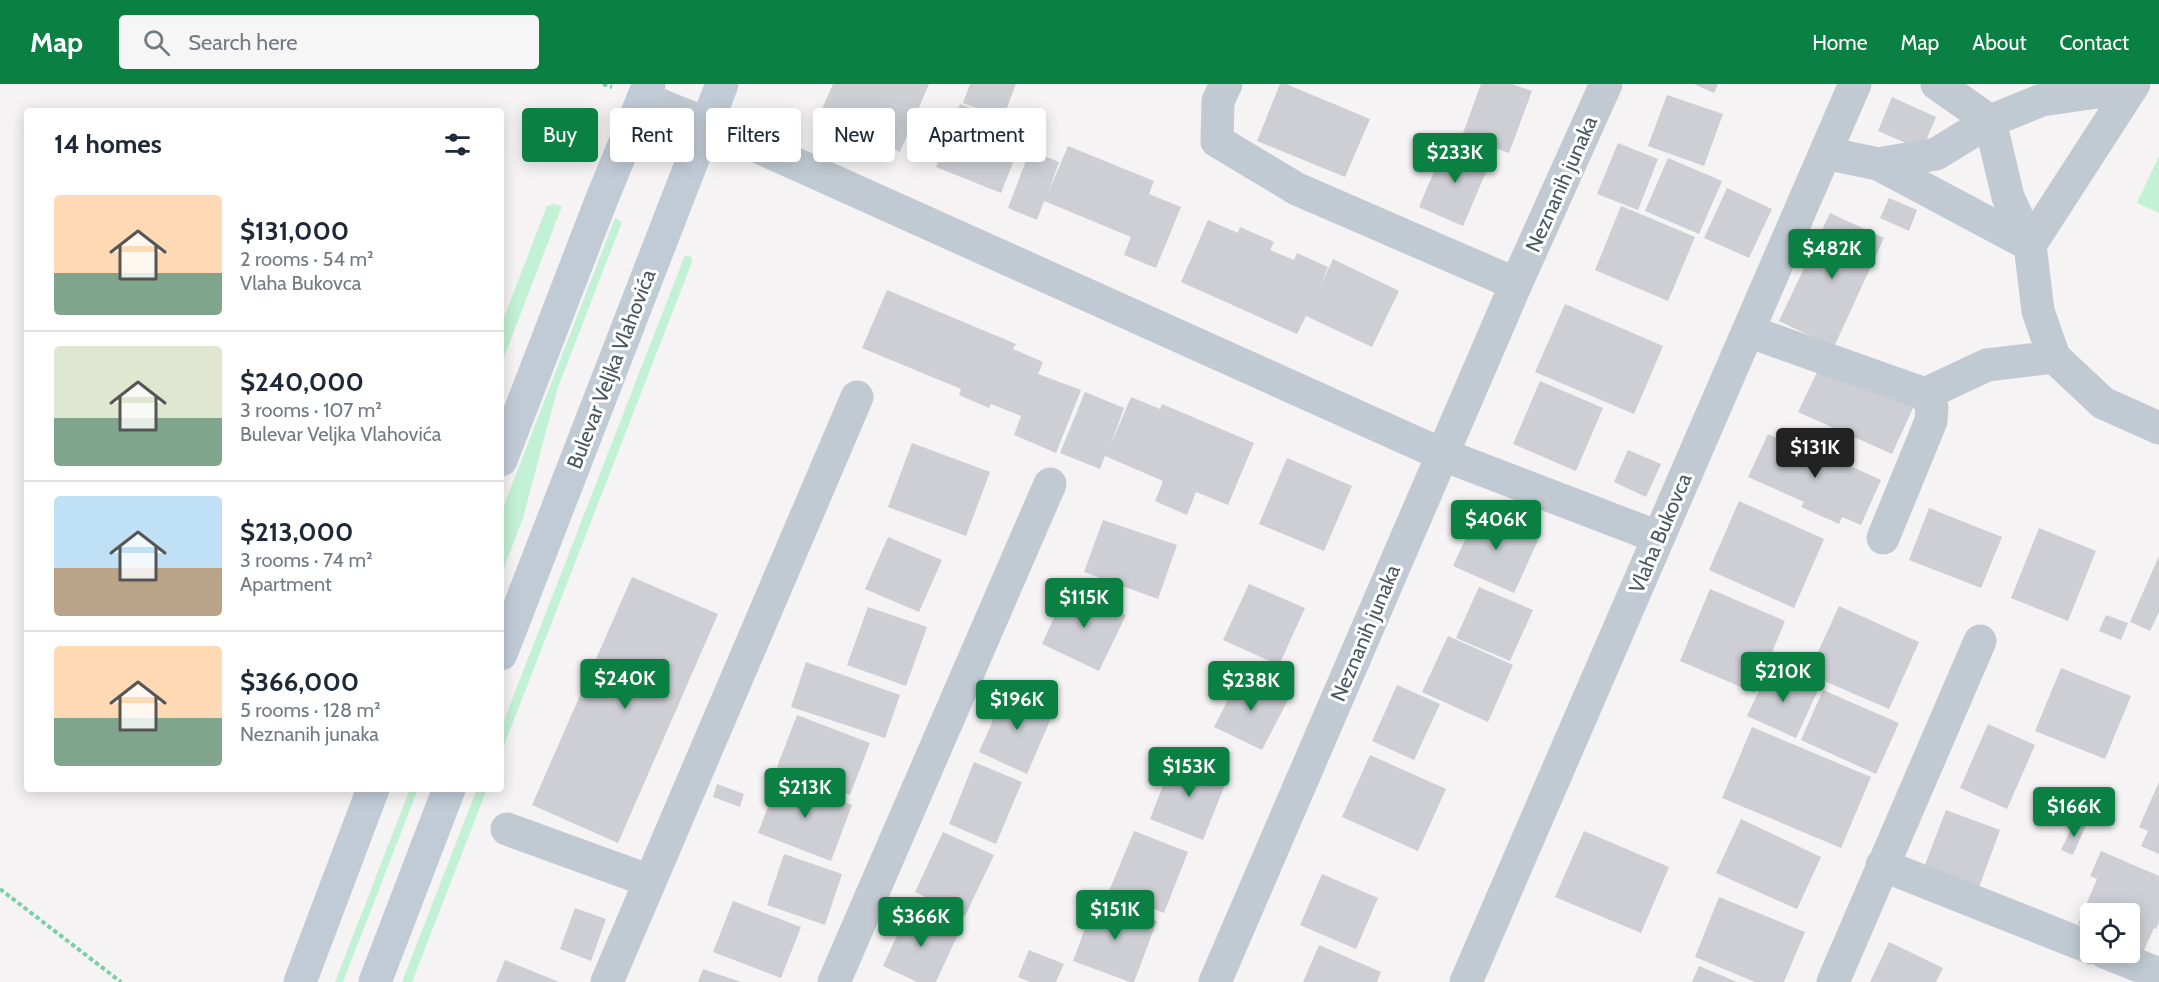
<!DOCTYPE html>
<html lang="en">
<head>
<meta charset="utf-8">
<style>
  body { margin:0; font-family:Cabin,sans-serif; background:#f6f6f7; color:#1f2937; height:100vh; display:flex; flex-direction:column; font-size:22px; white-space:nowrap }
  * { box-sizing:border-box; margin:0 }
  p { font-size:20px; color:#747a83 }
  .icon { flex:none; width:33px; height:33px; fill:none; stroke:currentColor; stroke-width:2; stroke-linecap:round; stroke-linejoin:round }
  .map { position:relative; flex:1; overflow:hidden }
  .details { position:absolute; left:24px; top:24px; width:480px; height:684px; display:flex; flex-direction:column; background:#fff; border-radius:6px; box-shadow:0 3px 15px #0003 }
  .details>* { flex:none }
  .top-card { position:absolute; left:522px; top:24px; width:570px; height:54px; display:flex; gap:12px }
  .buttons { position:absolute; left:2080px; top:819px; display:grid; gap:12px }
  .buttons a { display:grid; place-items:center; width:60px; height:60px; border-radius:6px; background:#fff; box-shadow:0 3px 15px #0003; font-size:30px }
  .price { position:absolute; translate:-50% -51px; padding:0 14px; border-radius:6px; background:#0b8043; color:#fff; font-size:20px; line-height:39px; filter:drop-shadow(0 2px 3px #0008) }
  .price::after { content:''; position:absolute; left:50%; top:36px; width:18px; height:14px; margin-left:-9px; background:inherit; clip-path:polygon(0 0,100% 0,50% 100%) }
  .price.selected { background:#222; color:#fff }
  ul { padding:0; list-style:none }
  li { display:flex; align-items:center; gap:18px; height:150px; padding:0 30px }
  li+li { border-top:2px solid #e0e1e3 }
  li span { display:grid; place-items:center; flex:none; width:168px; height:120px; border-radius:6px; color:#555 }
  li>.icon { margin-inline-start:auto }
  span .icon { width:72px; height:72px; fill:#fffc; stroke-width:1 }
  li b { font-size:26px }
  h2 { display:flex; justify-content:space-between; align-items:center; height:72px; padding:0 30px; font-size:26px }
  .tag { padding:0 21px; border-radius:6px; background:#fff; box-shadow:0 3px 15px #0003; font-size:21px; line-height:54px }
  .tag.selected { background:#0b8043; color:#fff }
  header { display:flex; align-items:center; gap:36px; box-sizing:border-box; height:84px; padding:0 30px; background:#0b8043; color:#fff }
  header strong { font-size:28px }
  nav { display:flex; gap:33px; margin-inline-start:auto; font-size:21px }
  .search { width:420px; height:54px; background:#f6f6f7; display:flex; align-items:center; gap:15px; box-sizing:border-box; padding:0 21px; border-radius:6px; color:#747a83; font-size:22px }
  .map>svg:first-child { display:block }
  .green { fill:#c3f1d5 }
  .building { fill:#cdcfd5 }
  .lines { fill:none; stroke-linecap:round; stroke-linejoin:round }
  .path { stroke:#7ad0a6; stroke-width:4; stroke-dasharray:4.5 3; stroke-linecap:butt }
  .street { stroke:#c1cad2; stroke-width:33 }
  .secondary { stroke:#c1cbd6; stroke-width:33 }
  .labels { text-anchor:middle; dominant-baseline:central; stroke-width:6; stroke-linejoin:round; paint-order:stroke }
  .street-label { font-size:21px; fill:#4a5661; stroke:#fff }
</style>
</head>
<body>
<header>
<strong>Map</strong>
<div class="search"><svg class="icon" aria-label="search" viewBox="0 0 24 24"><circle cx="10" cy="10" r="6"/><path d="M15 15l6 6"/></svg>Search here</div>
<nav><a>Home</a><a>Map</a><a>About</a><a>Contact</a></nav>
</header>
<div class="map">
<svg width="2159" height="898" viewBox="0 0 2159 898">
  <rect width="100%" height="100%" fill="#f5f3f3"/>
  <path class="green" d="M2159,72V129L2137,119Z
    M553,120L562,122L501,281V241L547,122Z
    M615,134L622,138L557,306L523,434L501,492V429Z
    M685,171L691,173L692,178L501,669V644Z
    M410,705H418L343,898H335Z
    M477,705H487L412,898H402Z"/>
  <path class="building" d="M833,0H929L900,68L818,34Z
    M970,0H1016L1003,34L963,19Z
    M1280,0H1286L1370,35L1345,93L1257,57Z
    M1481,0H1512L1532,7L1509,69L1462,52Z
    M1694,0H1718L1714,9Z
    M1667,11L1723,30L1704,82L1648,62Z
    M1892,13L1936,33L1922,66L1878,47Z
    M960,20L1026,46L1001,109L936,83Z
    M1447,57L1491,76L1463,142L1419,123Z
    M1618,59L1658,75L1638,126L1597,110Z
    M1068,62L1154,97L1149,110L1181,123L1156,184L1124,171L1134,145L1131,153L1044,117L1037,136L1008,124L1030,66L1059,78L1048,109Z
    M1668,74L1722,97L1699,150L1645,127Z
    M1727,104L1772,125L1749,174L1704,154Z
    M1889,114L1917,126L1909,147L1880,134Z
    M1621,122L1695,153L1668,217L1595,186Z
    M1830,129L1884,154L1834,263L1779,237Z
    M1208,136L1238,149L1240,143L1274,158L1270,166L1294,176L1297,169L1328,183L1320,203L1333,175L1399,207L1372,263L1306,232L1297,250L1181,198Z
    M887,206L1016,260L1013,265L1043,278L1038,290L1081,306L1056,369L1014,351L1021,332L991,320L989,324L959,311L961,305L862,264Z
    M1565,220L1663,262L1634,330L1535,288Z
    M1821,280L1914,322L1892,370L1798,328Z
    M1540,297L1603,324L1576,387L1513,360Z
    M1085,308L1124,324L1110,363L1131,313L1160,325L1162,320L1254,359L1228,421L1196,408L1187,431L1155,417L1163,397L1105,372L1100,385L1060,369Z
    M1794,349L1828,364L1824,370L1881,396L1861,441L1842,433L1839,440L1801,423L1804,418L1748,393L1768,350L1790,360Z
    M912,359L990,388L966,452L888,423Z
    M1628,366L1661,380L1646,413L1614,398Z
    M1287,374L1352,402L1324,467L1259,440Z
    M1739,417L1824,455L1794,524L1709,486Z
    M1929,424L2002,453L1981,504L1909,476Z
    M1479,425L1540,452L1514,509L1453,482Z
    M1103,436L1177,461L1158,515L1084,488Z
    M2039,444L2096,467L2068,537L2011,514Z
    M888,453L942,476L919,528L865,505Z
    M2159,472V528L2150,547L2130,538Z
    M632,493L718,530L618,759L532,721Z
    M1249,500L1305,524L1279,581L1223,556Z
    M1068,503L1126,531L1099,587L1042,560Z
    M1479,503L1533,526L1510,577L1456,554Z
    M1710,505L1785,537L1755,609L1680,577Z
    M1839,522L1919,558L1889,625L1808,590Z
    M868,523L927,543L906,602L847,581Z
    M2106,531L2128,539L2121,556L2099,547Z
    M1448,552L1513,581L1488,638L1422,608Z
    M806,578L900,611L885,654L791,623Z
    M1770,583L1818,606L1796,654L1747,632Z
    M2061,584L2131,612L2105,675L2035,647Z
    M1241,590L1289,614L1262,666L1214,643Z
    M1397,601L1440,620L1414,676L1372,657Z
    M1007,604L1055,625L1027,690L979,668Z
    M1823,606L1899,639L1876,690L1801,656Z
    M797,631L870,659L850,711L777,683Z
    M1988,640L2035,661L2007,725L1960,704Z
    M1752,643L1871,693L1841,764L1722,714Z
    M1370,671L1446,705L1418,767L1342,733Z
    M1174,673L1228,693L1203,756L1150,735Z
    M974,678L1022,698L996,760L949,740Z
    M779,694L852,721L831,777L758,749Z
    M2159,698V770L2141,762L2148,747L2139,743Z
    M717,700L744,710L740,723L713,713Z
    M1946,726L2000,746L1978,806L1923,786Z
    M1741,735L1821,773L1797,825L1716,789Z
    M2075,737L2086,741L2073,771L2061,766Z
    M1134,747L1188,768L1164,829L1109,807Z
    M1584,747L1669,783L1641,849L1555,813Z
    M943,748L994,771L965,832L915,808Z
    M2101,767L2159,792V839L2156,845L2154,844L2143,868L2130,862V830H2091V846L2078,840L2097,795L2090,792Z
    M784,770L842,790L825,841L767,821Z
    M1322,790L1378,814L1356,865L1300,841Z
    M1719,813L1805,848L1784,898H1755L1695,873Z
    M1096,815L1157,837L1134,898H1130L1073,877Z
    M733,817L801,843L781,894L713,868Z
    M575,824L606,835L591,877L560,865Z
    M909,825L959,848L936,898H917L883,882Z
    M1889,858L1943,884L1936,898H1870Z
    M1319,861L1381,888L1377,898H1303Z
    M1029,866L1064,880L1056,898H1030L1018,893Z
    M505,876L559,898H496Z
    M1699,882L1737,898H1692Z
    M703,885L741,898H698Z"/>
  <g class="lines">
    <path class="path" d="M603,0L612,3
      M0,805L121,898"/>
    <path class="street" d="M1226,0L1218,17L1217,57L1297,105L1516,200
      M1937,0L1990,37L2008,113L2030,161L2038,227L2054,273L2103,319L2159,344
      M643,14L707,40L1441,370L1658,453
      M1825,69L1878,80L1936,70L1990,37L2042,16L2132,3L2134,0
      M1878,80L2030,161L2132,3
      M1748,247L1925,310L1932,323L1931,337L1883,454
      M1925,310L1987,281L2054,273
      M507,745L650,797
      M1882,781L2091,864
      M2104,868L2159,890
      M607,898L857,313
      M834,898L1050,400
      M1215,898L1516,200L1606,0
      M1466,898L1855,0
      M1833,898L1980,557"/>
    <path class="secondary" d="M501,376L601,117L649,0
      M501,570L722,0
      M300,898L373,705
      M375,898L449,705"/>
  </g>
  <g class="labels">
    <g class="street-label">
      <text transform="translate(1561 100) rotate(-66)">Neznanih junaka</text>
      <text transform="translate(611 285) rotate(-69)">Bulevar Veljka Vlahovića</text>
      <text transform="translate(1660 449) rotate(-67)">Vlaha Bukovca</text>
      <text transform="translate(1365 549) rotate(-67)">Neznanih junaka</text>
    </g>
  </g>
</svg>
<div class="buttons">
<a><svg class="icon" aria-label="locate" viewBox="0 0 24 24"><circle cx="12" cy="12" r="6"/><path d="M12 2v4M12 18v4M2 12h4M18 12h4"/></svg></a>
</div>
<b class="price" style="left:1455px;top:100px">$233K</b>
<b class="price" style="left:1832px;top:196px">$482K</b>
<b class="price selected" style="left:1815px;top:395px">$131K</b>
<b class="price" style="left:1496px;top:467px">$406K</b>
<b class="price" style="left:1084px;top:545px">$115K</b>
<b class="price" style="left:1783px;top:619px">$210K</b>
<b class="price" style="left:625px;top:626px">$240K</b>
<b class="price" style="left:1251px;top:628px">$238K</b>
<b class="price" style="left:1017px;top:647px">$196K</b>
<b class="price" style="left:1189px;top:714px">$153K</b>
<b class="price" style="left:805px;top:735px">$213K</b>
<b class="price" style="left:2074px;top:754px">$166K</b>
<b class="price" style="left:1115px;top:857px">$151K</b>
<b class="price" style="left:921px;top:864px">$366K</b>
<div class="top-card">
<a class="tag selected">Buy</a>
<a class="tag">Rent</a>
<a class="tag">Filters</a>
<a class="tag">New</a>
<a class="tag">Apartment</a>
</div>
<section class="details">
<h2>14 homes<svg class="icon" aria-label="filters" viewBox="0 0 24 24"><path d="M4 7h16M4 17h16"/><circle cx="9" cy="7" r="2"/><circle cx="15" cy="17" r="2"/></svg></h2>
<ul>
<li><span style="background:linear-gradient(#ffd9b3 65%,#7fa58c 0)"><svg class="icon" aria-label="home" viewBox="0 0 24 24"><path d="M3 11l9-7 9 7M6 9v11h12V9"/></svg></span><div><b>$131,000</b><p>2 rooms · 54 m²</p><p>Vlaha Bukovca</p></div></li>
<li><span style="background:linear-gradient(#dfe7d0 60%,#7fa58c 0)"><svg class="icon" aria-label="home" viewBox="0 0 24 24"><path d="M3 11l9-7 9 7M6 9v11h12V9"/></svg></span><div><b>$240,000</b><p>3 rooms · 107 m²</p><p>Bulevar Veljka Vlahovića</p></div></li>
<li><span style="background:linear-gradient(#bfe0f5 60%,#b9a48a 0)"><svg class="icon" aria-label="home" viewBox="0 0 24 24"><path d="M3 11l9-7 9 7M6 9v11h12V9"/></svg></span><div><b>$213,000</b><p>3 rooms · 74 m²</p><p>Apartment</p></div></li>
<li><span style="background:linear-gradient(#ffd9b3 60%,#7fa58c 0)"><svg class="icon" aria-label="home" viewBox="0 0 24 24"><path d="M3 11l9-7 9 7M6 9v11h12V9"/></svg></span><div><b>$366,000</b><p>5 rooms · 128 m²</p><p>Neznanih junaka</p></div></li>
</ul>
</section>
</div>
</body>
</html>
